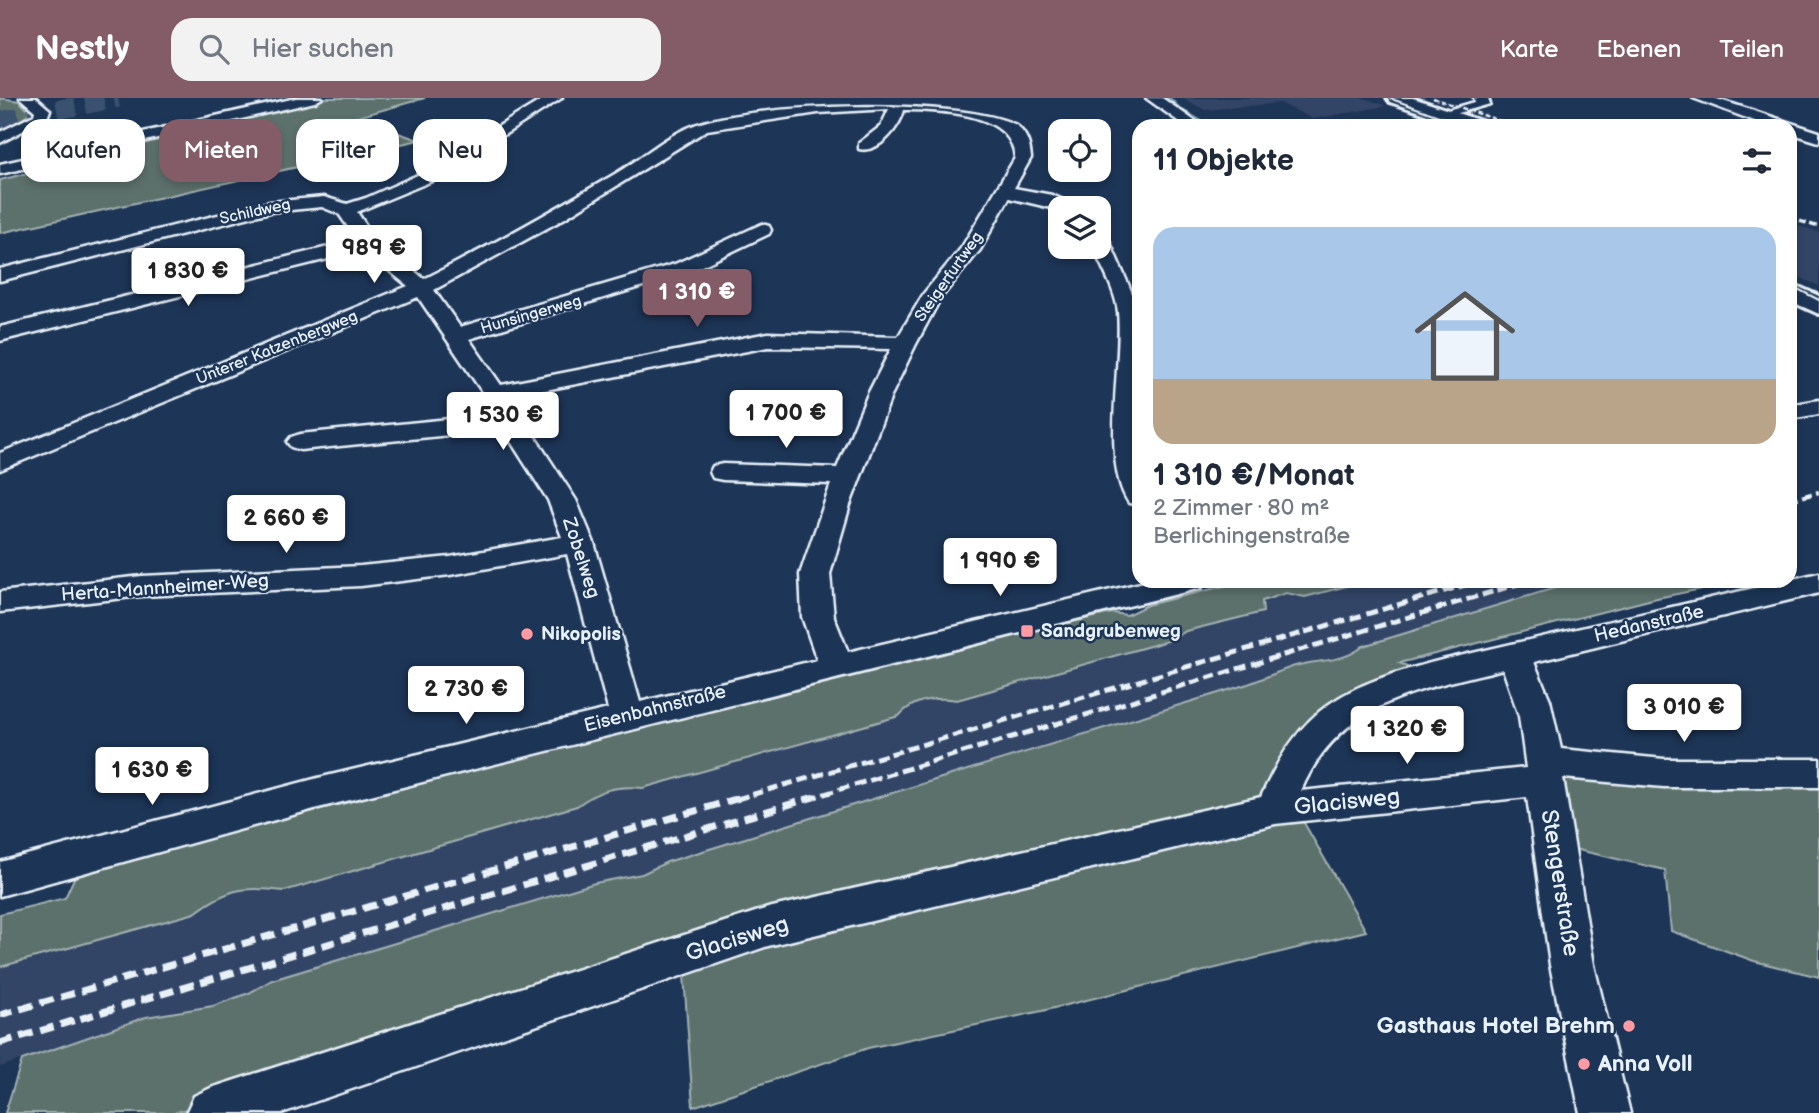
<!DOCTYPE html>
<html lang="de">
<head>
<meta charset="utf-8">
<style>
  body { margin:0; font-family:"Balsamiq Sans",sans-serif; background:#f2f2f3; color:#1f2937; height:100vh; display:flex; flex-direction:column; font-size:26px; white-space:nowrap }
  * { box-sizing:border-box; margin:0 }
  p { font-size:23px; color:#747a83 }
  .icon { flex:none; width:38px; height:38px; fill:none; stroke:currentColor; stroke-width:2; stroke-linecap:round; stroke-linejoin:round }
  .map { position:relative; flex:1; overflow:hidden }
  .panel { position:absolute; left:1132px; top:21px; width:665px; height:469px; display:flex; flex-direction:column; background:#fff; border-radius:21px; box-shadow:0 4px 10px #0003 }
  .panel>* { flex:none }
  .guide { position:absolute; left:21px; top:21px; width:665px; height:63px; display:flex; gap:14px }
  .buttons { position:absolute; left:1048px; top:21px; display:grid; gap:14px }
  .buttons a { display:grid; place-items:center; width:63px; height:63px; border-radius:14px; background:#fff; box-shadow:0 4px 10px #0003; font-size:35px }
  .price { position:absolute; translate:-50% -60px; padding:0 16px; border-radius:7px; background:#fff; color:#222; font-size:23px; line-height:46px; filter:drop-shadow(0 2px 4px #0008) }
  .price::after { content:''; position:absolute; left:50%; top:42px; width:21px; height:16px; margin-left:-10px; background:inherit; clip-path:polygon(0 0,100% 0,50% 100%) }
  .price.selected { background:#845c67; color:#fff }
  ul { padding:0; list-style:none }
  li { display:grid; align-content:center; gap:14px; height:371px; padding:0 21px }
  li+li { border-top:2px solid #e0e1e3 }
  li span { display:grid; place-items:center; height:217px; border-radius:21px; color:#555 }
  li>.icon { margin-inline-start:auto }
  span .icon { width:126px; height:126px; fill:#fffc; stroke-width:1 }
  li b { font-size:30px }
  h2 { display:flex; justify-content:space-between; align-items:center; height:84px; padding:0 21px; font-size:30px }
  .chip { padding:0 24px; border-radius:21px; background:#fff; box-shadow:0 4px 10px #0003; font-size:24px; line-height:63px }
  .chip.selected { background:#845c67; color:#fff }
  header { display:flex; align-items:center; gap:42px; box-sizing:border-box; height:98px; padding:0 35px; background:#845c67; color:#fff }
  header strong { font-size:33px }
  nav { display:flex; gap:38px; margin-inline-start:auto; font-size:24px }
  .search { width:490px; height:63px; background:#f2f2f3; display:flex; align-items:center; gap:18px; box-sizing:border-box; padding:0 24px; border-radius:21px; color:#747a83; font-size:26px }
  .map>svg:first-child { display:block }
  .built { fill:#324466 }
  .green { fill:#5d716c; stroke:#a2b1b2; stroke-width:2 }
  .lines { fill:none; stroke-linecap:round; stroke-linejoin:round }
  .stream { stroke:#849fb5; stroke-width:4.5 }
  .highway-tunnel { stroke:#3b516f; stroke-width:19; stroke-dasharray:19 10; stroke-linecap:butt }
  .minor-casing { stroke:#e8f1f8; stroke-width:5 }
  .major-casing { stroke:#e8f1f8; stroke-width:6 }
  .minor { fill:#1d3557; fill-rule:evenodd }
  .major { fill:#1d3557; fill-rule:evenodd }
  .tram { stroke:#e8f1f8; stroke-width:2 }
  .rail-far4 { stroke:#e8f1f8; stroke-width:2.5; stroke-dasharray:5 2.5; stroke-linecap:butt }
  .rail-far3 { stroke:#e8f1f8; stroke-width:3.5; stroke-dasharray:7 3.5; stroke-linecap:butt }
  .rail-far2 { stroke:#e8f1f8; stroke-width:4.5; stroke-dasharray:9 4.5; stroke-linecap:butt }
  .rail-far1 { stroke:#e8f1f8; stroke-width:5; stroke-dasharray:11 5; stroke-linecap:butt }
  .rail { stroke:#e8f1f8; stroke-width:7; stroke-dasharray:14 7; stroke-linecap:butt }
  .poi-dot { fill:#ff9aa2; stroke:#1d3557; stroke-width:2.5 }
  .labels { text-anchor:middle; dominant-baseline:central; stroke-width:5; stroke-linejoin:round; paint-order:stroke }
  .far-street-label { font-size:16px; fill:#e8f1f8; stroke:#1d3557 }
  .street-label { font-size:19px; fill:#e8f1f8; stroke:#1d3557 }
  .poi-label { font-size:19px; font-weight:bold; fill:#e8f1f8; stroke:#1d3557; text-anchor:start }
  .near-street-label { font-size:23px; fill:#e8f1f8; stroke:#1d3557 }
  .near-poi-label { font-size:23px; font-weight:bold; fill:#e8f1f8; stroke:#1d3557; text-anchor:end }
</style>
</head>
<body>
<header>
<strong>Nestly</strong>
<div class="search"><svg class="icon" aria-label="search" viewBox="0 0 24 24"><circle cx="10" cy="10" r="6"/><path d="M15 15l6 6"/></svg>Hier suchen</div>
<nav><a>Karte</a><a>Ebenen</a><a>Teilen</a></nav>
</header>
<div class="map">
<svg width="1819" height="1015" viewBox="0 0 1819 1015">
  <rect width="100%" height="100%" fill="#1d3557"/>
  <filter id="ink" filterUnits="userSpaceOnUse"><feTurbulence type="fractalNoise" baseFrequency=".0143" numOctaves="2"/><feDisplacementMap in="SourceGraphic" scale="14" xChannelSelector="R" yChannelSelector="G"/><feConvolveMatrix kernelMatrix="1 2 1 2 8 2 1 2 1" color-interpolation-filters="sRGB"/></filter>
  <g filter="url(#ink)">
    <path class="built" d="M1182,0H1364L1386,8L1313,21L1280,5L1205,12Z
      M1790,125L1819,134V188L1790,175Z
      M1366,483H1578L1363,548L1353,556L1334,562H1318L1278,573L1248,586L965,675L667,764L642,776L595,785L272,882L249,895L213,908L146,919L0,969V869L195,815L215,800L249,789L284,793L577,709L595,695L620,688L643,690L899,618L908,607L940,600L957,602L1171,542L1186,533L1263,514L1262,503L1286,495L1305,499Z"/>
    <path class="green" d="M0,0L19,3L30,14L22,22L0,35Z
      M325,0H425L354,20L419,42L0,135V82Z
      M1244,483H1366L1305,499L1286,495L1262,503L1263,514L1186,533L1171,542L957,602C936,599 914,601 899,618L643,690C616,687 599,692 577,708L284,793C244,788 228,790 195,815L0,869V816L65,800L75,778C419,682 764,595 1112,515L1127,517L1147,507Z
      M1578,483H1741L1657,500L1399,565L1431,577L1369,599L1276,676L1366,833L1042,913L868,950L693,1009L684,877L678,846L174,1015H5L22,962L146,919L213,908L249,895L272,882L595,785L642,776L667,764L1248,586C1265,580 1279,573 1295,568C1319,561 1344,565 1363,548Z
      M1557,672L1675,689L1819,688V879L1754,863L1671,833L1665,772L1569,750Z"/>
    <g class="lines">
      <path class="stream" d="M1168,0L1180,12L1208,28"/>
      <path class="highway-tunnel" d="M0,23L118,0"/>
      <g class="minor-casing">
        <path id="minor" d="M20,0H36L50,12L47,20L0,45V34L34,17L35,13Z
          M296,0H322L315,4L0,76V66Z
          M545,0H562L432,83L357,114L375,141L424,181C489,149 552,113 615,76C641,61 664,39 692,28C751,4 965,0 1016,27C1027,36 1030,47 1031,60L1014,90L1052,97L1081,110L1060,112L1009,100L980,152L940,201L916,246L892,296L850,407L830,476L834,519L848,554L1149,483H1205L1201,490L318,710L0,798V764L318,680L608,611L567,456L450,477L361,488L142,498L0,514V494L142,478L361,468L450,459L562,439L548,402L499,325L460,336L300,352L291,349L287,344L291,339L300,336L459,320L491,312L483,295L418,199L0,372V355L408,188L364,152L0,243V229L357,142L339,116L322,109L270,114L0,183V171L270,104L324,99L347,106L366,100L420,76ZM889,11L881,28L859,45V51C879,56 900,29 904,12C940,13 1012,13 1015,60L962,149L924,195L898,239L768,235L501,287L469,241L689,174L769,136L771,132L769,128L762,126L675,166L460,229L434,192L560,123L707,32L818,15ZM768,249L891,251L868,296L837,370L723,366L713,368L710,374L713,380L723,382L831,386L800,476L802,519L817,562L640,604L594,445L576,402L509,299Z
          M1146,0H1162L1202,28H1185Z
          M1474,0H1488L1490,6L1427,24L1420,20L1475,4Z
          M1693,0H1714L1819,34V44L1790,35V28H1768Z
          M1099,134L1108,140L1139,211V407L1129,405C1100,363 1123,264 1118,214C1116,193 1101,168 1093,149H1099Z
          M1819,302V316L1790,321V307Z
          M1819,475V495L1534,564L1550,602L1561,651L1664,661H1819V689H1664L1563,680L1594,867L1630,1015H1580L1550,867L1527,699L1275,726L768,848L282,1015H186L194,998L211,990L768,810L1261,699C1302,607 1344,588 1438,563ZM1503,571L1519,618L1526,670L1301,693C1339,603 1419,592 1503,571Z"/>
      </g>
      <g class="major-casing">
        <path id="major" d="M1387,0H1413L1484,24L1487,28H1460L1390,4Z
          M1790,185L1819,198V216L1790,203Z"/>
      </g>
      <use href="#minor" class="minor"/>
      <use href="#major" class="major"/>
      <path class="tram" d="M1389,0L1466,28
        M1790,187L1819,202"/>
      <path class="rail-far4" d="M1433,0L1515,28"/>
      <path class="rail-far3" d="M1790,120L1819,129"/>
      <path class="rail-far2" d="M1790,402L1819,394"/>
      <path class="rail-far1" d="M737,701L1479,483
        M808,701L1528,483"/>
      <path class="rail" d="M0,917L743,699
        M0,945L814,699"/>
    </g>
  </g>
  <g class="poi-dot">
    <rect x="1020" y="526" width="14" height="14" rx="3.5"/>
    <circle cx="527" cy="536" r="7"/>
    <circle cx="1629" cy="928" r="7"/>
    <circle cx="1584" cy="966" r="7"/>
  </g>
  <g class="labels">
    <g class="far-street-label">
      <text transform="translate(255 114) rotate(-12)">Schildweg</text>
      <text transform="translate(949 179) rotate(-55)">Steigerfurtweg</text>
      <text transform="translate(531 217) rotate(-16)">Hunsingerweg</text>
      <text transform="translate(277 250) rotate(-22)">Unterer Katzenbergweg</text>
    </g>
    <g class="street-label">
      <text transform="translate(581 460) rotate(72)">Zobelweg</text>
      <text transform="translate(165 490) rotate(-4)">Herta-Mannheimer-Weg</text>
      <text transform="translate(1649 526) rotate(-13)">Hedanstraße</text>
      <text transform="translate(655 611) rotate(-14)">Eisenbahnstraße</text>
    </g>
    <g class="poi-label">
      <text x="1041" y="533">Sandgrubenweg</text>
      <text x="541" y="536">Nikopolis</text>
    </g>
    <g class="near-street-label">
      <text transform="translate(1347 704) rotate(-6)">Glacisweg</text>
      <text transform="translate(1560 785) rotate(81)">Stengerstraße</text>
      <text transform="translate(737 841) rotate(-17)">Glacisweg</text>
    </g>
    <g class="near-poi-label">
      <text x="1615" y="928">Gasthaus Hotel Brehm</text>
      <text x="1598" y="966" text-anchor="start">Anna Voll</text>
    </g>
  </g>
</svg>
<div class="buttons">
<a><svg class="icon" aria-label="locate" viewBox="0 0 24 24"><circle cx="12" cy="12" r="6"/><path d="M12 2v4M12 18v4M2 12h4M18 12h4"/></svg></a>
<a><svg class="icon" aria-label="layers" viewBox="0 0 24 24"><path d="M12 4l9 5-9 5-9-5zM3 14l9 5 9-5"/></svg></a>
</div>
<b class="price" style="left:374px;top:187px">989 €</b>
<b class="price" style="left:188px;top:210px">1 830 €</b>
<b class="price selected" style="left:697px;top:231px">1 310 €</b>
<b class="price" style="left:786px;top:352px">1 700 €</b>
<b class="price" style="left:503px;top:354px">1 530 €</b>
<b class="price" style="left:286px;top:457px">2 660 €</b>
<b class="price" style="left:1000px;top:500px">1 990 €</b>
<b class="price" style="left:466px;top:628px">2 730 €</b>
<b class="price" style="left:1684px;top:646px">3 010 €</b>
<b class="price" style="left:1407px;top:668px">1 320 €</b>
<b class="price" style="left:152px;top:709px">1 630 €</b>
<div class="guide">
<a class="chip">Kaufen</a>
<a class="chip selected">Mieten</a>
<a class="chip">Filter</a>
<a class="chip">Neu</a>
</div>
<section class="panel">
<h2>11 Objekte<svg class="icon" aria-label="filters" viewBox="0 0 24 24"><path d="M4 7h16M4 17h16"/><circle cx="9" cy="7" r="2"/><circle cx="15" cy="17" r="2"/></svg></h2>
<ul>
<li><span style="background:linear-gradient(#a9c7e8 70%,#b9a48a 0)"><svg class="icon" aria-label="home" viewBox="0 0 24 24"><path d="M3 11l9-7 9 7M6 9v11h12V9"/></svg></span><div><b>1 310 €/Monat</b><p>2 Zimmer · 80 m²</p><p>Berlichingenstraße</p></div></li>
</ul>
</section>
</div>
</body>
</html>
